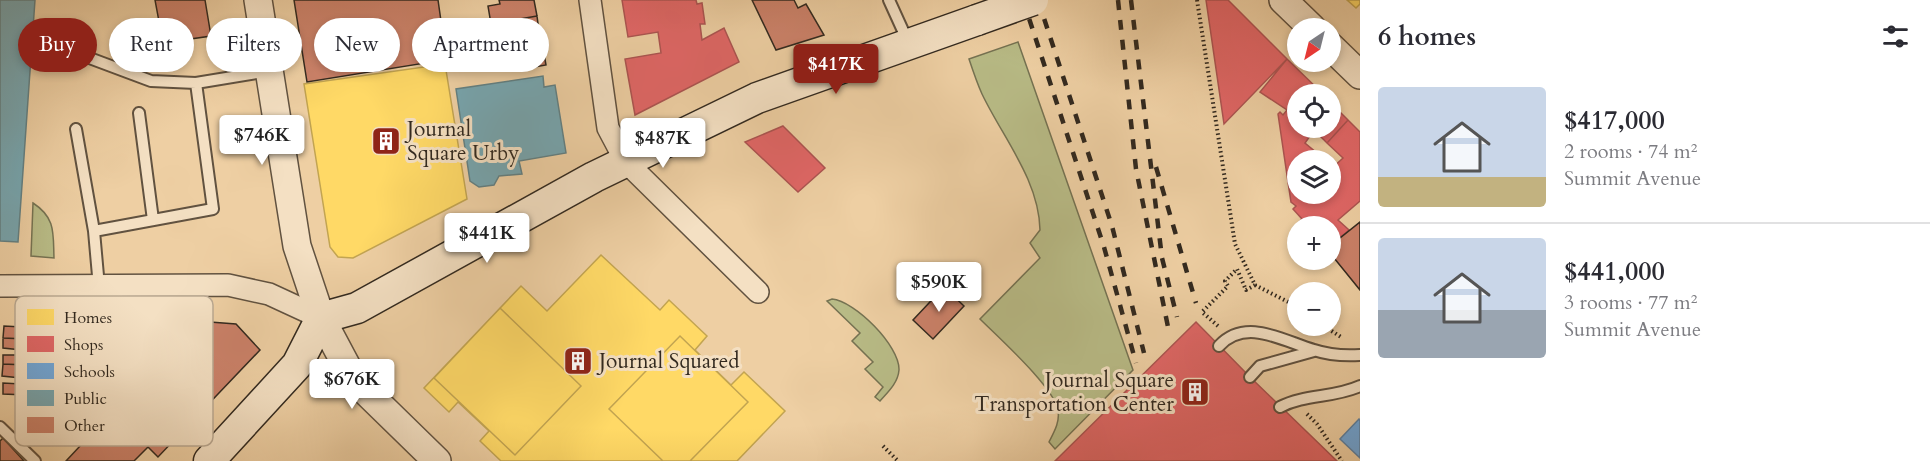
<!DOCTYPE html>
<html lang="en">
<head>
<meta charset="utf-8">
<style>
  body { margin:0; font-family:Cardo,serif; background:#f2f2f3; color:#2b2b33; height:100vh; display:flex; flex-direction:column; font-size:22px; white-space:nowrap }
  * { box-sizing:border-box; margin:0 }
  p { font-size:20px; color:#7c7c81 }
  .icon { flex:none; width:33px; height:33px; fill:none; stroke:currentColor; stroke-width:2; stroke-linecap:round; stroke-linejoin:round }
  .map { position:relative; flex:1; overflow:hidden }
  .drawer { display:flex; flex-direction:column; background:#fff; width:570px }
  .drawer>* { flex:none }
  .hud { position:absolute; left:18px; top:18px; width:570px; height:54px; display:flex; gap:12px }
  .needle { width:39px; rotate:215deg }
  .fabs { position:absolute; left:1287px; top:18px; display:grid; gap:12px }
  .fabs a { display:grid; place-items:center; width:54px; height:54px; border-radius:50%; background:#fff; box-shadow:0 3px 9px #0003; font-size:30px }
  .price { position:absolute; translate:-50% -51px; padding:0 14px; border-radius:6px; background:#fff; color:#222; font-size:20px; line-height:39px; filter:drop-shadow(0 2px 3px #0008) }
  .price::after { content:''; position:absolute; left:50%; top:36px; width:18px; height:14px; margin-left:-9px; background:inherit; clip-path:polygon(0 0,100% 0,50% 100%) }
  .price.on { background:#8f2418; color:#fff }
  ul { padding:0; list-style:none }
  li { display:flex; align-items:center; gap:18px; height:150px; padding:0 18px }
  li+li { border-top:2px solid #e1e1e2 }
  li span { display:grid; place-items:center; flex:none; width:168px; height:120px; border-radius:6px; color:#555 }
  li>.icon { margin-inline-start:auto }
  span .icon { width:72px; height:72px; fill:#fffc; stroke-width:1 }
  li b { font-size:26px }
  h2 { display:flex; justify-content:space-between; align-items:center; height:72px; padding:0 18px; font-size:26px }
  .tag { padding:0 21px; border-radius:27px; background:#fff; box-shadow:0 3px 9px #0003; font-size:21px; line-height:54px }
  .tag.on { background:#8f2418; color:#fff }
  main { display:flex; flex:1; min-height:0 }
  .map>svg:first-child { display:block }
  .green { fill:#b8bb86; stroke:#757252; stroke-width:1.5 }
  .homes { fill:#ffd966; stroke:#c2a451; stroke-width:1.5 }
  .shops { fill:#e06666; stroke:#ac5451; stroke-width:1.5 }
  .schools { fill:#6fa8dc; stroke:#5d82a3; stroke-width:1.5 }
  .public { fill:#76a5af; stroke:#628084; stroke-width:1.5 }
  .building { fill:#cb8169; stroke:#32291f; stroke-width:1.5 }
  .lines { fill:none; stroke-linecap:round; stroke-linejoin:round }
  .service-casing { stroke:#615240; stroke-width:14 }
  .minor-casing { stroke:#615240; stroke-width:24 }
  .tertiary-casing { stroke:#615240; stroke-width:30 }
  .secondary-casing { stroke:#32291f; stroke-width:33 }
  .path { stroke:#32291f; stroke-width:4; stroke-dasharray:1.5 3; stroke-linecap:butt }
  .service { stroke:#f4e0c3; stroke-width:10 }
  .minor { stroke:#f4e0c3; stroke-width:21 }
  .tertiary { stroke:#f4e0c3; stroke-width:27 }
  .secondary { stroke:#f4e0c3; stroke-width:30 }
  .rail { stroke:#32291f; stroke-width:4.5; stroke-dasharray:10 10; stroke-linecap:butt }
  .secondary-bridge-casing { stroke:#32291f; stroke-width:33; stroke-linecap:butt }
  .secondary-bridge { stroke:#f4e0c3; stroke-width:30 }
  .labels { text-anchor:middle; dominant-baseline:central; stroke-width:6; stroke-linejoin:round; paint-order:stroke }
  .poi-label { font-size:21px; fill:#32291f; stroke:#f4e0c3; text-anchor:start }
  .key { fill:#f4e0c3; stroke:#baa992; stroke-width:1.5 }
  .key-label { font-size:16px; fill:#32291f }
</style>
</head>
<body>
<main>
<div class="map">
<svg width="1360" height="461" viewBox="0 0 1360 461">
  <rect width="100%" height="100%" fill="#eecfa3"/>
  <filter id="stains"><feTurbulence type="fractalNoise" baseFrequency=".00333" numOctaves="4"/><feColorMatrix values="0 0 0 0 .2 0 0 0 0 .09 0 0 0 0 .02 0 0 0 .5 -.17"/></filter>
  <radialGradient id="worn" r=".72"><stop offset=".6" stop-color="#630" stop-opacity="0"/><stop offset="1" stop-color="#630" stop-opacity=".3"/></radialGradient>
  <path class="green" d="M1018,42L1133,370L1055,449L1049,442C1054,432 1060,422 1058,411C1056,389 998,337 980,319L1040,258L1030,243L1040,230C1039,180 1003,138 982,94C977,83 973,71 969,59Z
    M33,203C56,218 53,233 54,258L31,256Z
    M832,299C855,301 900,346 899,370C898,383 888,392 880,401L875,397L883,387L865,369L873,362L852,341L860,333L827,301Z"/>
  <path class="homes" d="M1347,0H1360V4L1356,8Z
    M445,64L467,199L353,258L338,257L330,247L304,84Z
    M601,255L660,310L669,300L707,336L695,350L731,385L744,372L785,411L737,461H501L480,441L489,431L458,402L449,412L424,388L521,286L547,311Z
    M500,308L581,386L515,455L434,378Z
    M680,336L748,402L690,461H663L609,409Z"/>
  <path class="shops" d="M622,0H696L697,4L702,3L705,24H700L702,40L724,28L739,62L635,115L625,59L661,53L658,32L628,37Z
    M1206,0H1228L1287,59L1224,124Z
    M1287,59L1323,94H1298V128H1330V102L1348,120L1327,143L1313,129L1308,135L1310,136L1305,143L1317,153L1310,160H1298V173L1288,182L1278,114L1280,112L1283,115L1287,110L1260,92Z
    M1348,120L1360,132V201L1338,220L1349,230L1330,246V226H1305L1300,221L1302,219L1293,209L1296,206L1291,202L1288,182L1298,173V194H1330V170L1343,158L1327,143Z
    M783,126L825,168L798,192L745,142Z
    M1196,322L1250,377L1337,461H1055Z"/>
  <path class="schools" d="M1359,419L1360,421V458L1340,439Z"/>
  <path class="public" d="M0,0H35L18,242L0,241Z
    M543,76L544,87L555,85L566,153L519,161L522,174L499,176L494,185L479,187L470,181L456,89Z"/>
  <path class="building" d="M155,0H205L211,36L163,43Z
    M294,0H438L441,21L432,22L438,61L307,82Z
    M499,0H534L537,16L491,24L488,6L500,4Z
    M752,0H794L798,8L806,4L824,35L776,50Z
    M537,16L540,39L496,47L491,24Z
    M542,43L546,65L513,71L511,64L496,67L494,52Z
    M1360,222V290L1330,253V246Z
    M944,287L964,306L933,339L913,320Z
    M210,322L236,324L260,350L158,457L148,447L134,461H66L183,336L191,344Z
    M22,323L52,324L51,340L3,338L4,326L22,327Z
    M3,338L51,340V353L3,348Z
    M21,352L51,353V366L3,364V355H21Z
    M3,364L51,366L50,381L2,376Z
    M21,379L50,381V396L3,394V383L21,384Z
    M3,438L24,461H0V441Z"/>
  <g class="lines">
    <g class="service-casing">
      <path id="service" d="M889,0L909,44
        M60,47L151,81L196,83L269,71
        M139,113L153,220
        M76,129L94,231L99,287
        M94,231L213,209L196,83
        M1219,346C1246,317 1283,341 1314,350C1329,355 1344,356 1360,355
        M1250,377L1260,366L1314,351
        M1280,407C1305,394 1334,398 1360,386
        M0,427L35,461
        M50,428L78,401L87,385V287"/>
    </g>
    <g class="minor-casing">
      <path id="minor" d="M590,0L608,128L626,162L758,292
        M0,286L228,285L269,294L321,318"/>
    </g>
    <g class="tertiary-casing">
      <path id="tertiary" d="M258,0L297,246L321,318L354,380L437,461
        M1283,0L1312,28
        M1330,46L1360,75"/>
    </g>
    <g class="secondary-casing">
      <path id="secondary" d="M209,461L297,365L321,318L357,308L594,177L757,98L977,20"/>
    </g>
    <path class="path" d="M1197,0L1235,244L1255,285L1246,290L1237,269L1225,281L1228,286L1202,312L1218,326
      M1255,285L1298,307
      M1324,326L1341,337
      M1307,414L1317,424L1342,461
      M883,446L898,461"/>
    <use href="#service" class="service"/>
    <use href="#minor" class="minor"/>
    <use href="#tertiary" class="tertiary"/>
    <use href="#secondary" class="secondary"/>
    <path class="rail" d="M1023,0L1104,247L1136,363
      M1038,0L1112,226L1144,353
      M1118,0L1136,169L1168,327
      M1131,0L1162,258L1177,317
      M1156,167L1196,303"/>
    <g class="secondary-bridge-casing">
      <path id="secondary-bridge" d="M977,20L1033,0"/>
    </g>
    <use href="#secondary-bridge" class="secondary-bridge"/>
  </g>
  <defs>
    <g id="building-square" transform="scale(1.5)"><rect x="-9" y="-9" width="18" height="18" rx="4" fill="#8f2418" stroke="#f4e0c3"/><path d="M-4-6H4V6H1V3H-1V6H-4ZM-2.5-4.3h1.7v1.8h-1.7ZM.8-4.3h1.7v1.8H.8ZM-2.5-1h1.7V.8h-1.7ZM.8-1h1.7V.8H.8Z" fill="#fff"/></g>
  </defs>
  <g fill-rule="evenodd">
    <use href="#building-square" x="386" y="141"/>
    <use href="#building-square" x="578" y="361"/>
    <use href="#building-square" x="1195" y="392"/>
  </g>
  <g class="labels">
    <g class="poi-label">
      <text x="407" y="129">Journal<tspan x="407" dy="24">Square Urby</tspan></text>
      <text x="599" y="361">Journal Squared</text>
      <text x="1174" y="380" text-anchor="end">Journal Square<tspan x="1174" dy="24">Transportation Center</tspan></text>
    </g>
  </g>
  <rect x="15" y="296" width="198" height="150" rx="9" class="key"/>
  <rect x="27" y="309" width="27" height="16" fill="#ffd966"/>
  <rect x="27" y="336" width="27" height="16" fill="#e06666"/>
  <rect x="27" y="363" width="27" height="16" fill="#6fa8dc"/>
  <rect x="27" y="390" width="27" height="16" fill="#76a5af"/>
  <rect x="27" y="417" width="27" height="16" fill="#cb8169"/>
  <g class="key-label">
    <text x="64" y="323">Homes</text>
    <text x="64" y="350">Shops</text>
    <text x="64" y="377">Schools</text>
    <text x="64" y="404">Public</text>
    <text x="64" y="431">Other</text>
  </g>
  <rect width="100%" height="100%" filter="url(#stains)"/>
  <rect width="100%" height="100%" fill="url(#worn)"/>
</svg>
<div class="fabs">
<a><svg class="needle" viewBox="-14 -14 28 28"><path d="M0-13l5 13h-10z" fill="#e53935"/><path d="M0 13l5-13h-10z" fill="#7c7c81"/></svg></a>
<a><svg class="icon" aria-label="locate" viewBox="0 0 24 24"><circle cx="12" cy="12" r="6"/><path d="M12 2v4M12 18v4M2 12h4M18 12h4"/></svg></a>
<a><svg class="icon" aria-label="layers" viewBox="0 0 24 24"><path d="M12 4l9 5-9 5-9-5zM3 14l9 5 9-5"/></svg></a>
<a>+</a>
<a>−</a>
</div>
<b class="price on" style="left:836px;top:95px">$417K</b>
<b class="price" style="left:262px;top:166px">$746K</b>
<b class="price" style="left:663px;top:169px">$487K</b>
<b class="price" style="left:487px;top:264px">$441K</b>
<b class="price" style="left:939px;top:313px">$590K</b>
<b class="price" style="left:352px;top:410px">$676K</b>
<div class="hud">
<a class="tag on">Buy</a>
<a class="tag">Rent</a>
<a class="tag">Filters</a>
<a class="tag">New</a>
<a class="tag">Apartment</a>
</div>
</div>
<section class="drawer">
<h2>6 homes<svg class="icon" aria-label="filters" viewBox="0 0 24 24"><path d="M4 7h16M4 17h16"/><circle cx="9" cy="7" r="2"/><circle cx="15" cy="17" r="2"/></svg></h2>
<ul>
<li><span style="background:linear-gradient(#c9d6e8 75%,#c2b280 0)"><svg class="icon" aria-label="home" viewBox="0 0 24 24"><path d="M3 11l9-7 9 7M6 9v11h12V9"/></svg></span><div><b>$417,000</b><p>2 rooms · 74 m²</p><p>Summit Avenue</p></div></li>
<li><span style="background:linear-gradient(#c9d6e8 60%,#9aa5b1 0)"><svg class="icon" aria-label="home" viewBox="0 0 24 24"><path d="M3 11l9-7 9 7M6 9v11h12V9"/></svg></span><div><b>$441,000</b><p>3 rooms · 77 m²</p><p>Summit Avenue</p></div></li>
</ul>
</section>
</main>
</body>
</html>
